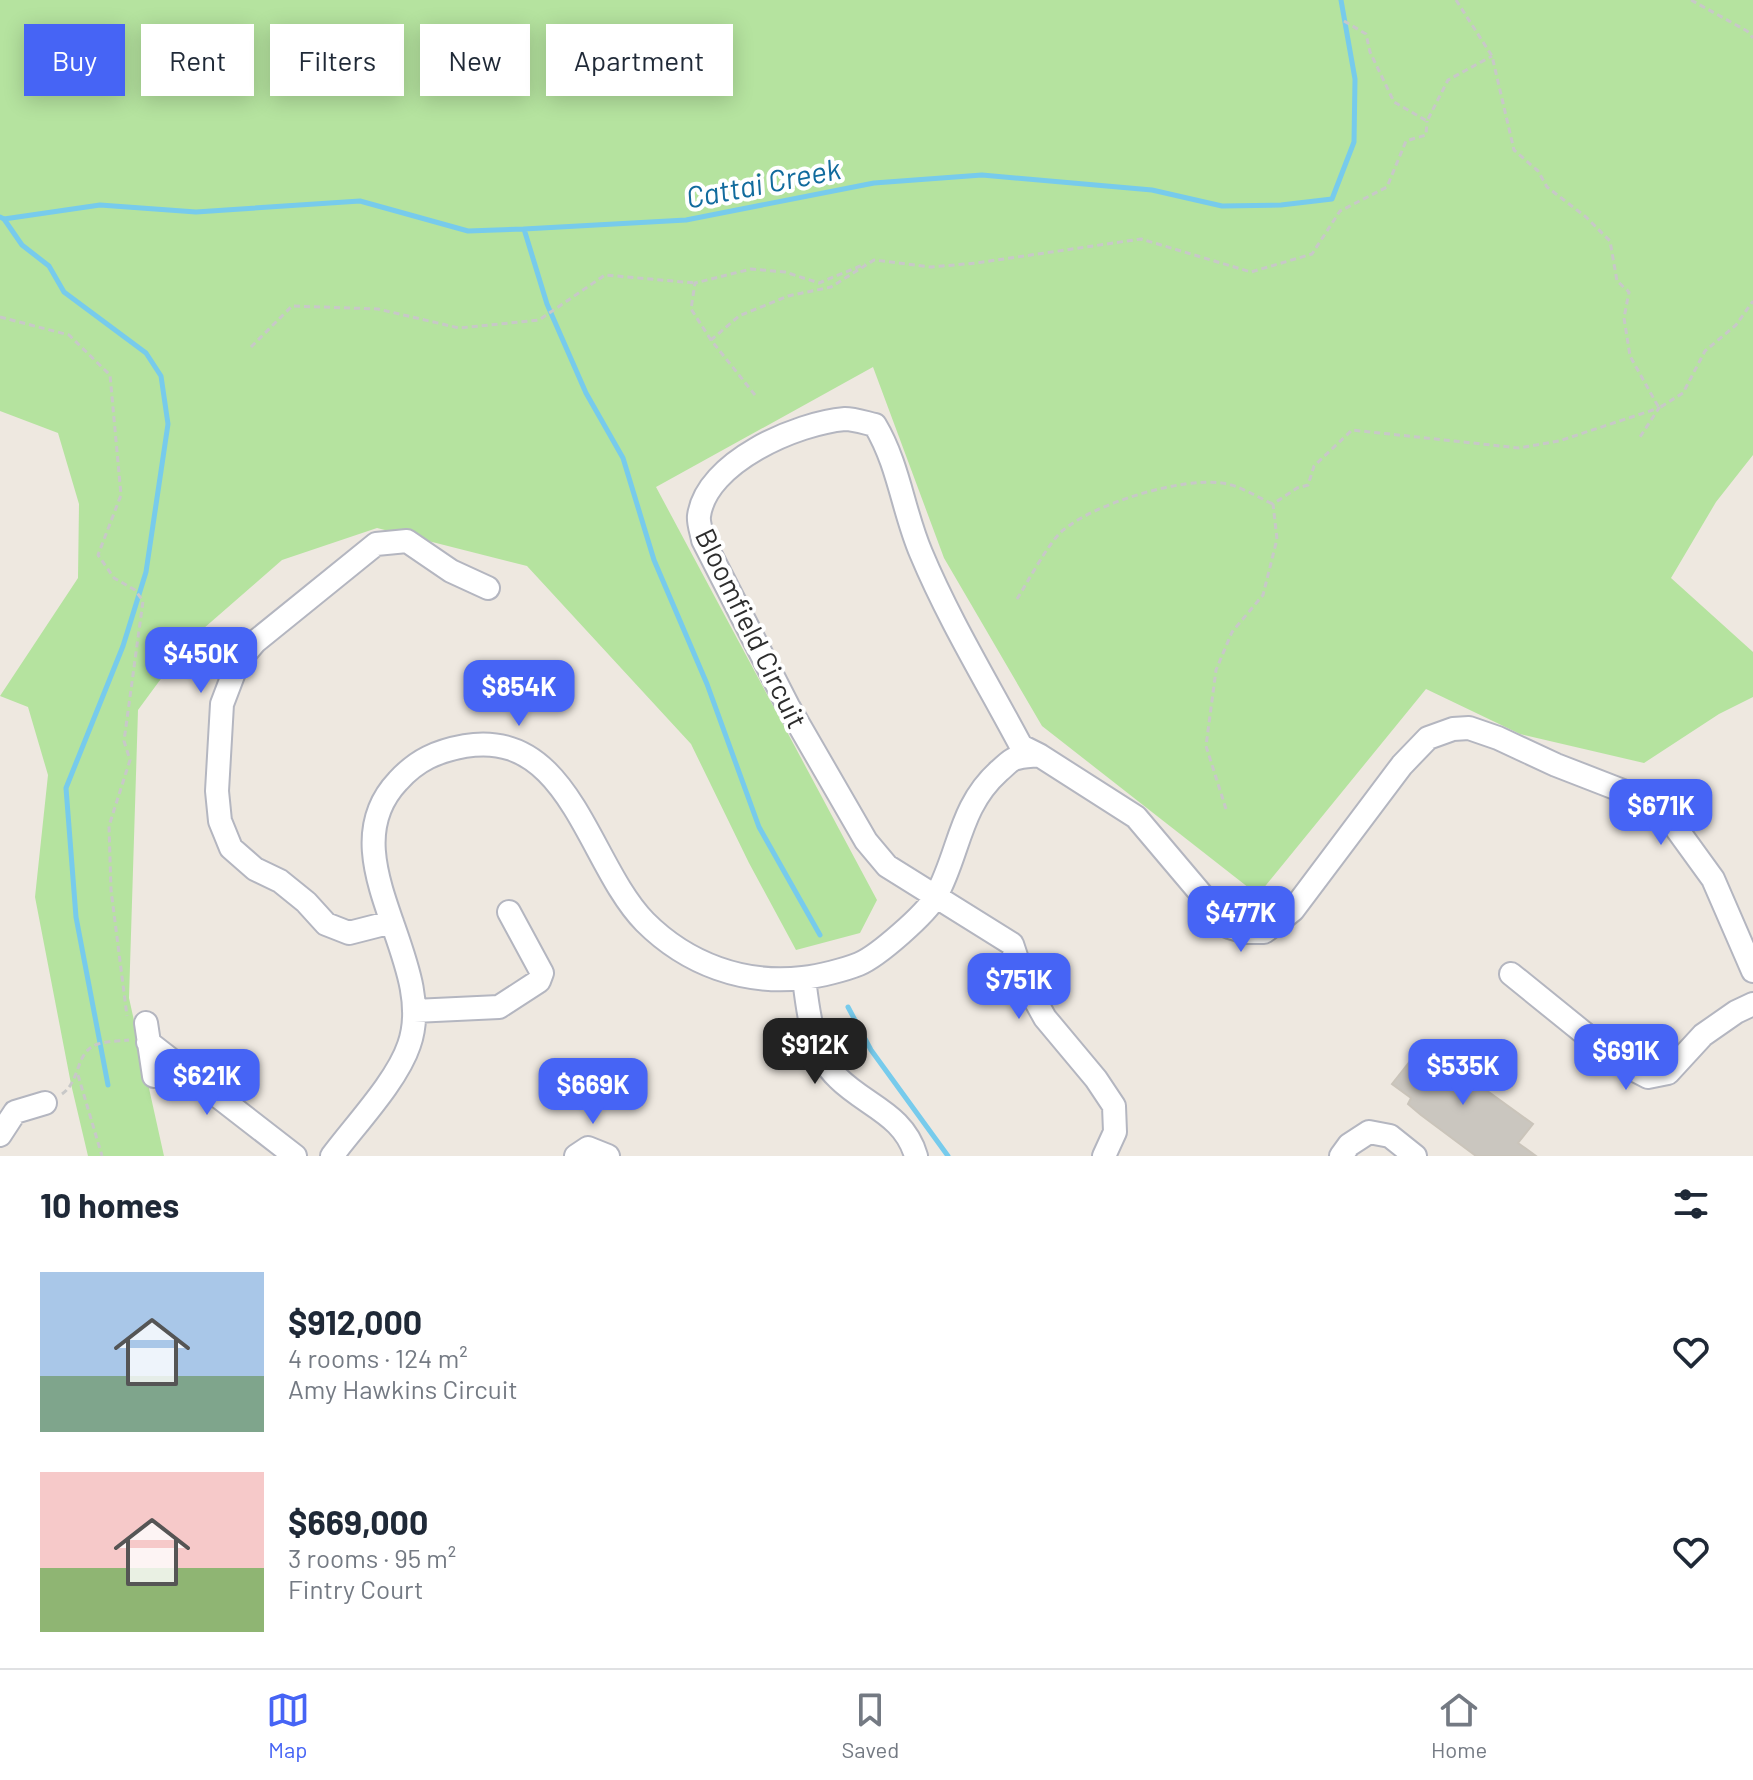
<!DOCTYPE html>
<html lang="en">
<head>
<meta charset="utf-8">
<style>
  body { margin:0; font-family:Barlow,sans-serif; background:#f6f6f7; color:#1f2937; height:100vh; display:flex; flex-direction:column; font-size:30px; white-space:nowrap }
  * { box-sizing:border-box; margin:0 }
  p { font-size:26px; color:#747a83 }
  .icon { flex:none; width:44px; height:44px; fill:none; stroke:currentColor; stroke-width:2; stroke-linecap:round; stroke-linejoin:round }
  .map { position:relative; height:1156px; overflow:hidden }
  .side { display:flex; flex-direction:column; background:#fff; flex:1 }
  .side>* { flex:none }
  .hud { position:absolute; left:24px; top:24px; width:800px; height:72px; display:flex; gap:16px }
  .price { position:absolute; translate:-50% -68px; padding:0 18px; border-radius:16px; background:#4664f5; color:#fff; font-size:26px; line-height:52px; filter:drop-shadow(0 2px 4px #0008) }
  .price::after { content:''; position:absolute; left:50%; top:48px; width:24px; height:18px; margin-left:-12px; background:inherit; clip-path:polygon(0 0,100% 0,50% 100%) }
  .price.on { background:#222; color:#fff }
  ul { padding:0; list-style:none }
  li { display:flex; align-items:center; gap:24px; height:200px; padding:0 40px }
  li span { display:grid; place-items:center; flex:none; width:224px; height:160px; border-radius:0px; color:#555 }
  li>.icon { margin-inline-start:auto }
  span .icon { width:96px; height:96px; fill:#fffc; stroke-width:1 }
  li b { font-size:34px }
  h2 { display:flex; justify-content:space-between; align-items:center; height:96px; padding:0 40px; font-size:34px }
  .chip { padding:0 28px; border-radius:0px; background:#fff; box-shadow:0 4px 20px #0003; font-size:28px; line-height:72px }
  .chip.on { background:#4664f5; color:#fff }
  .menu { display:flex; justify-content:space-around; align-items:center; height:112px; border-top:2px solid #e0e1e3; background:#fff; font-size:22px; color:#747a83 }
  .menu a { display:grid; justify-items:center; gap:4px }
  .menu .on { color:#4664f5 }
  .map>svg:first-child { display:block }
  .green { fill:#b5e39f }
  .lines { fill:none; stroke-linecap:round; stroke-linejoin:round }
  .stream { stroke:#77cbec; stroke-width:5 }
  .building { fill:#cac6bf; stroke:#cac4ba; stroke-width:2 }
  .minor-casing { stroke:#b4b6c0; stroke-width:26 }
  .path { stroke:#c8c8c8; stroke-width:3; stroke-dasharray:6 4; stroke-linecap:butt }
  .minor { stroke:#fff; stroke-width:22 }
  .labels { text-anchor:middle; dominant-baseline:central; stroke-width:8; stroke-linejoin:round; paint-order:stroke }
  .street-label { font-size:28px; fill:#2d2d2d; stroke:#fff }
  .water-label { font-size:30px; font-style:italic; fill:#116b9d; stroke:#fff }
</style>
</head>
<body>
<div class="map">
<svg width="1753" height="1156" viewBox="0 0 1753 1156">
  <rect width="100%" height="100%" fill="#eee8e0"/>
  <path class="green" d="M0,0H1753V455L1716,502L1671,578L1753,652V697L1719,714L1644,763L1520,734L1426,689L1258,895L1042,726L944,558L873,367L656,487L877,900L860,933L796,950L749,863L691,744L527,566L377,528L282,560L188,642L138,710L129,998L164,1156H88L71,1084L35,897L48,775L28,707L0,696L78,578L79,504L58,433L0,411Z"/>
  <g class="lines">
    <path class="stream" d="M0,217L4,219L100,205L196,212L360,201L468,231L524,229L686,220L874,183L982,175L1152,190L1222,206L1281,205L1332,199L1354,142L1355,79L1341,0
      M4,219L22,245L49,266L64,292L146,353L161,376L168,424L146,572L123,646L66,788L76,917L108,1085
      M524,229L547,304L586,393L623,458L654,560L707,684L759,827L820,935
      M848,1007L871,1050L948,1156"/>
  </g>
  <path class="building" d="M1465,1041L1473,1048L1457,1069L1533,1124L1518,1143L1536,1156H1476L1421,1115L1408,1104L1411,1098L1392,1084L1418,1051L1424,1058L1427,1054L1443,1066Z"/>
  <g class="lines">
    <g class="minor-casing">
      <path id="minor" d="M1039,755L1021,746C987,682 949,620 921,553C903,511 899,465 875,425C866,423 854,419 845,419C797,423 706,462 699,516C698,523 702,533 703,540L788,706L866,841L887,866L1012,944L1024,980L1045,1018L1096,1079L1114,1106L1115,1132L1104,1156
        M392,922L349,933L326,924L306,902L280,881L255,869L231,848L220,821L217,791L222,704L238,662L255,642L376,544L407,541L451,571L488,588
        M1511,974L1621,1063L1648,1077L1668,1073L1703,1035L1736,1012L1753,1004
        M804,978C808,1011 812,1054 838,1078C866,1106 904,1114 916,1156
        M414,1011L499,1007L539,981L542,973L509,912
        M146,1023L154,1076
        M148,1042L295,1156
        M0,1135L15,1112L45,1103
        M332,1156C355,1125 397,1081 409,1045C439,961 326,857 398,781C417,760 437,751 465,746C570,728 588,864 645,922C687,964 744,985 803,978C820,976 844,970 859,964C878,956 926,914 936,896C960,852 959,807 999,771C1003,768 1009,761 1014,759C1021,756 1032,756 1039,755L1136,817L1229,927L1246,932H1264L1278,922L1293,910L1402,765L1428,738L1453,729L1469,728L1498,738L1556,765L1641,798L1676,828L1713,879L1753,971
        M576,1156L588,1148L608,1156
        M1341,1156L1349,1145L1369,1132L1390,1136L1415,1156"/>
    </g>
    <path class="path" d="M1456,0L1492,56L1514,150L1538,171L1547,187L1586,217L1610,241L1617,281L1629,292L1624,318L1630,356L1659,408L1683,393L1705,351L1736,325L1753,301
      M1691,0L1747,31L1753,38
      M1344,21L1366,34L1370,52L1394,102L1427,121L1448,80L1492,56
      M0,317L69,335L110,375L121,495L98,555L114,578L135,590L143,601L124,741L130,760L109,826L111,890L127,1016
      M711,340L691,309L695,283L751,269L785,272L819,283L865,264
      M251,347L292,306L378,309L459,328L539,320L605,275L695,283
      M755,395L711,340L739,316L788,296L831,287L874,260L931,267L976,263L1141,239L1251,272L1312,254L1340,211L1387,187L1406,141L1426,135L1427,121
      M1017,599C1027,583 1048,544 1061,532C1092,504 1181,477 1222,483C1239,485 1257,497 1273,504
      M1226,809L1206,746L1216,670L1232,632L1263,595L1277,539L1273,504L1297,488L1308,485L1314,466L1352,430L1519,448L1559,441L1659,408L1638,440
      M78,1075L102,1156
      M62,1094C81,1081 75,1051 98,1044C108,1041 119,1041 129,1040"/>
    <use href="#minor" class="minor"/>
  </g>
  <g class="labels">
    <g class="street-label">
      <text transform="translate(752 628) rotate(64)">Bloomfield Circuit</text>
    </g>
    <g class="water-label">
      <text transform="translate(763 182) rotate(-11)">Cattai Creek</text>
    </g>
  </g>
</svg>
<b class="price" style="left:201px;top:695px">$450K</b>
<b class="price" style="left:519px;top:728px">$854K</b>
<b class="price" style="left:1661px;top:847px">$671K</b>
<b class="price" style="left:1241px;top:954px">$477K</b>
<b class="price" style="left:1019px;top:1021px">$751K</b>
<b class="price on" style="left:815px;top:1086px">$912K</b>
<b class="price" style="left:1626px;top:1092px">$691K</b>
<b class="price" style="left:1463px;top:1107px">$535K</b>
<b class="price" style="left:207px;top:1117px">$621K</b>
<b class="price" style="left:593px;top:1126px">$669K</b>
<div class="hud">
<a class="chip on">Buy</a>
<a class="chip">Rent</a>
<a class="chip">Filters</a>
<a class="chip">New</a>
<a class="chip">Apartment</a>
</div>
</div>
<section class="side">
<h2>10 homes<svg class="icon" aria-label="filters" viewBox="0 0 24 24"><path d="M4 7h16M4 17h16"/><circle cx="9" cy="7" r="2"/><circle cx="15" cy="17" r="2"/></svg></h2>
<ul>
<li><span style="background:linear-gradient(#a9c7e8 65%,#7fa58c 0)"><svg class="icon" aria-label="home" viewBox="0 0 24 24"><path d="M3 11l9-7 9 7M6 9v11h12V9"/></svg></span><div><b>$912,000</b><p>4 rooms · 124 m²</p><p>Amy Hawkins Circuit</p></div><svg class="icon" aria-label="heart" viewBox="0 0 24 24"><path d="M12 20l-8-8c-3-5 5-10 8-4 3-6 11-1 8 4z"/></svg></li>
<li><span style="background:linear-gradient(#f6c9c9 60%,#8fb573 0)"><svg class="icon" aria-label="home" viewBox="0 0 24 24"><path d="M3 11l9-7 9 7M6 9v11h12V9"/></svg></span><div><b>$669,000</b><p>3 rooms · 95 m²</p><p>Fintry Court</p></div><svg class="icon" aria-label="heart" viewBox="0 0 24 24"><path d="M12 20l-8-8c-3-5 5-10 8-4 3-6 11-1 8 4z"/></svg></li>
</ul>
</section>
<nav class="menu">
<a class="on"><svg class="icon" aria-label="map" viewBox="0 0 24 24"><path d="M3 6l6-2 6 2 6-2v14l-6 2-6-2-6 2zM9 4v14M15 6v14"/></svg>Map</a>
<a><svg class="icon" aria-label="saved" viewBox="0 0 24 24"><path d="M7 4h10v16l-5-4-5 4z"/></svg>Saved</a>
<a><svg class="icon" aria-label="home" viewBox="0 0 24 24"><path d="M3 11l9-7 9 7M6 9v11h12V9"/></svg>Home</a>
</nav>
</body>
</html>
